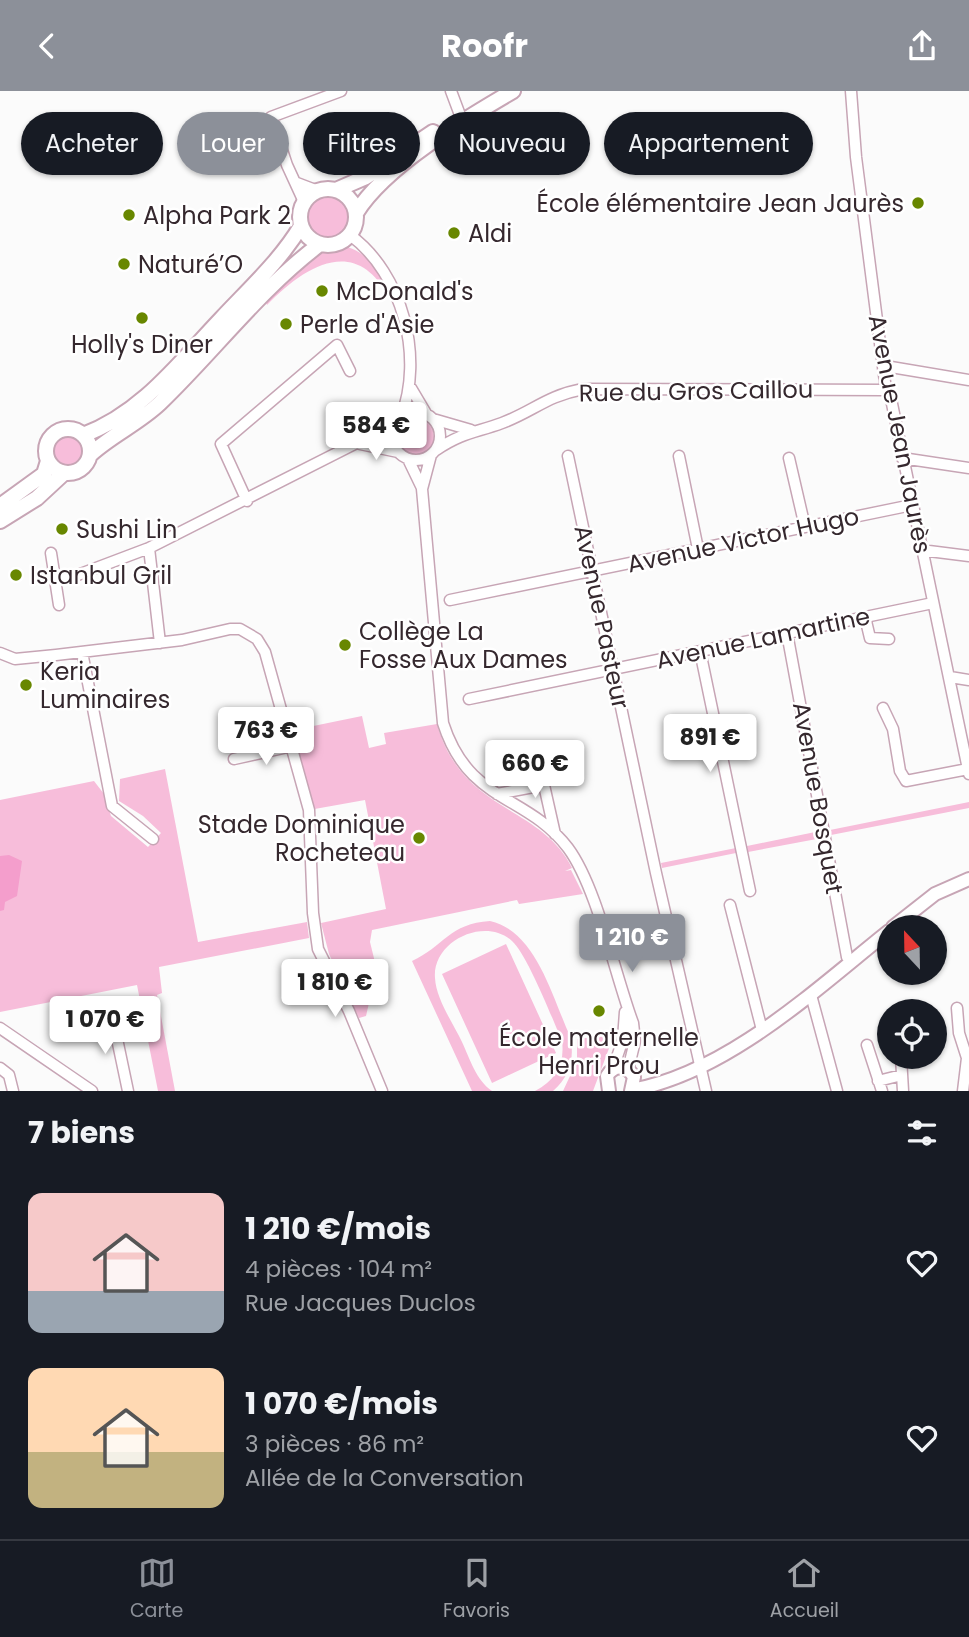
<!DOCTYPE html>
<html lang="fr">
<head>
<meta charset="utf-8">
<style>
  body { margin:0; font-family:Poppins,sans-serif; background:#20242c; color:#f1f3f6; height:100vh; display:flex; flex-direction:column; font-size:26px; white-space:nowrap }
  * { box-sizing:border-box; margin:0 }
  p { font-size:23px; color:#9ea1a6 }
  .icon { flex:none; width:38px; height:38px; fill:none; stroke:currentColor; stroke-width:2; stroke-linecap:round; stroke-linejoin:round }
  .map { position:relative; height:1000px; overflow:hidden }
  .details { display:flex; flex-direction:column; background:#171b24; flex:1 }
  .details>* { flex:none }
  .banner { position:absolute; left:21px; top:21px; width:928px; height:63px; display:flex; gap:14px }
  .needle { width:46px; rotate:338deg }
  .buttons { position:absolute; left:877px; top:824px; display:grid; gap:14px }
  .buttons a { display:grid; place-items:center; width:70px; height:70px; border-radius:50%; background:#171b24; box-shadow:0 2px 5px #0004; font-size:35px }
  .price { position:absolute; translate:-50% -60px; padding:0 16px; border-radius:7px; background:#fff; color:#222; font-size:23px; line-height:46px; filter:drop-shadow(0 2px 4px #0008) }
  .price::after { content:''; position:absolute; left:50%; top:42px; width:21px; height:16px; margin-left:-10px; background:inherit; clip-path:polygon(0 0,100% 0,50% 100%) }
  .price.on { background:#8c9099; color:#fff }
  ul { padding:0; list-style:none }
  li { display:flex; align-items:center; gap:21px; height:175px; padding:0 28px }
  li span { display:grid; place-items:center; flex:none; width:196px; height:140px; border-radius:14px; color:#555 }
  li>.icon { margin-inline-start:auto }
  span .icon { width:84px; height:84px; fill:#fffc; stroke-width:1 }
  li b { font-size:30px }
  h2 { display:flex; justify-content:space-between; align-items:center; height:84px; padding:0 28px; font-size:30px }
  .pill { padding:0 24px; border-radius:32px; background:#171b24; box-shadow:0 2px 5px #0004; font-size:24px; line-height:63px }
  .pill.on { background:#8c9099; color:#fff }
  header { display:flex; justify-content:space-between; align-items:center; height:91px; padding:0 28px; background:#8c9099; color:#fff; font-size:32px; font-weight:700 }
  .tabs { display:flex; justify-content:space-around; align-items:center; height:98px; border-top:2px solid #363941; background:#171b24; font-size:19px; color:#9ea1a6 }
  .tabs a { display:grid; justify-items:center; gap:4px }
  .tabs .on { color:#8c9099 }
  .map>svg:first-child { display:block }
  .green { fill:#f7bdda }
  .forest { fill:#f49ecc }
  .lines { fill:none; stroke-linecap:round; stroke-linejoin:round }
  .minor-casing { stroke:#c7a5b5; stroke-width:13 }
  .tertiary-casing { stroke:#c7a5b5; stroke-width:16 }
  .primary-casing { stroke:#c7a5b5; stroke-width:18 }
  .minor { stroke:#fff; stroke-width:10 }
  .tertiary { stroke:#fff; stroke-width:12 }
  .primary { stroke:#fff; stroke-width:14 }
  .poi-dot { fill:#688700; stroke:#fff; stroke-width:2.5 }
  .labels { text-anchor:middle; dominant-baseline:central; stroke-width:5; stroke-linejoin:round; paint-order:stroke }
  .poi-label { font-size:24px; fill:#35282e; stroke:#fff; text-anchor:start }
  .street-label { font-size:24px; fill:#35282e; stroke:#fff }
</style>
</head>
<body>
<header><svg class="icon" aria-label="back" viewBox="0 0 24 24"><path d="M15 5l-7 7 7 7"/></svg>Roofr<svg class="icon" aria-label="share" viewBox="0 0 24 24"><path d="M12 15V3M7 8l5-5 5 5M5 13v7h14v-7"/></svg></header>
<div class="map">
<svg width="969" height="1000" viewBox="0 0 969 1000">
  <rect width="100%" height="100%" fill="#fbfbfb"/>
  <path class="green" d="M308 126a22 22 0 1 1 44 0a22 22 0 1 1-44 0Z
    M347,156C369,162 383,185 389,207C356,143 305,175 267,214L266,211C290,186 311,158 347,156Z
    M398 346a18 18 0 1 1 36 0a18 18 0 1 1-36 0Z
    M53 360a16 16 0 1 1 32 0a16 16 0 1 1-32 0Z
    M362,625L369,657L386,653L384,642L437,633C462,722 541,714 572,777L565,780L571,779L583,803L519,813L517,809L372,839L370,851L384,908L369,912L366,925L359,927L329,863L321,832L386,818L365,709L309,719L289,640Z
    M165,678L198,851L307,831L309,847L159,876L162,902L157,904L175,1000H158L137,894L0,921V709L94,690L104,703L111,725L148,756L161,742L143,725L119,710L120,688Z
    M969,711V717L831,744L830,739Z
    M820,740L822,747L748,761L747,755Z
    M736,757V762L662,777L661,772Z
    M490,830C536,840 552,906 570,945C575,967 570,985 553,1000H535C556,989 565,973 562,950C553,929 527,863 512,850C485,825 432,850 435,887C436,908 453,932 462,951C470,968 476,989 492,1000H472L412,870C443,856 450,832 490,830Z
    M506,853L556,962L492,992L442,883Z
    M614,944L593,1000H563L577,970V948Z"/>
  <path class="forest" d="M9,764L22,770L17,805L5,811L4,819L0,820V765Z"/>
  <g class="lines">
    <g class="minor-casing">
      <path id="minor" d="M451,0L460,24
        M851,0L856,66L886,299L891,308L969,683
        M297,92L318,100
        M304,111L287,74L271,26L341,0
        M350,144C403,183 424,266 401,326
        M885,275L969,289
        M411,297L427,324
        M392 345a24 24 0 1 1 48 0a24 24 0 1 1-48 0Z
        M433,328L471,339
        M360,353L398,361
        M436,359C463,341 475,342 502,332C534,320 546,305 583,298L886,299
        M431,364L422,398L443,632C469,713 526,702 568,757C597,796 615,884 633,932L635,950L628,979
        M568,365L656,782L706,1000
        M679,365L698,458
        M789,367L805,436
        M902,367L969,377
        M408,368L422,397
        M247,410L221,353L337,254L350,280
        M149,457L160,552
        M921,459L969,465
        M51,462L59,514
        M55,488L75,485L149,457L396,332
        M450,509L912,414
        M865,526L870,547L889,548
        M787,542L847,866L851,870
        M700,560L750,800
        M82,561L112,715L153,748
        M0,562L15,568L56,564L182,549L230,538H240L257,548L265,561L309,719L313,822L318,858L349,920L382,1000
        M950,586L969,589
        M469,608L933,512
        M883,617L893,638L900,680L906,690L968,678
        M234,668L292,655
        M497,703L544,694L555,743
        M730,814L762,939
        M811,904L837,1000
        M957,917L959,942L967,967L963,1000
        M112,924L128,1000
        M0,937L92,1000
        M867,954L882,1000
        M901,966L903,1000
        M0,977L9,984L13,1000
        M613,978L623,948L625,921
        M878,990L902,984"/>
    </g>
    <g class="tertiary-casing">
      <path id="tertiary" d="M893,836L935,803L969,788
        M632,999C727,982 815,899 889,840
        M609,1000L607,985C614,973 627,974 634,986L631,1000"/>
    </g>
    <g class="primary-casing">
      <path id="primary" d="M300 126a28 28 0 1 1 56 0a28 28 0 1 1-56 0Z
        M336,99L366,86L433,41
        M356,122C385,75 465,28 513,0
        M46 360a22 22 0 1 1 44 0a22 22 0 1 1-44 0Z
        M83,344C141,323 180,271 221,228C249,198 280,170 301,135
        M91,363C112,344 139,332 160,312C214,260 260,198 320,153
        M0,415L44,383L48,370
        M0,430L37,407L64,382"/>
    </g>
    <use href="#minor" class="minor"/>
    <use href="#tertiary" class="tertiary"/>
    <use href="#primary" class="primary"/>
  </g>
  <g class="poi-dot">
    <circle cx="918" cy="112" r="7"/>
    <circle cx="129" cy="124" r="7"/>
    <circle cx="454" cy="142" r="7"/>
    <circle cx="124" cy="173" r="7"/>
    <circle cx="322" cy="200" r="7"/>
    <circle cx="142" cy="227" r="7"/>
    <circle cx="286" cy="233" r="7"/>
    <circle cx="62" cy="438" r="7"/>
    <circle cx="16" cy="484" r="7"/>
    <circle cx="345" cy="554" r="7"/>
    <circle cx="26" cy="594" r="7"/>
    <circle cx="419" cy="747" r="7"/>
    <circle cx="599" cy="920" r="7"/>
  </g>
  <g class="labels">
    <g class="poi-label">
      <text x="904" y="112" text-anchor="end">École élémentaire Jean Jaurès</text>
      <text x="143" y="124">Alpha Park 2</text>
      <text x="468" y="142">Aldi</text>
      <text x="138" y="173">Naturé’O</text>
      <text x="336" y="200">McDonald's</text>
      <text x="300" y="233">Perle d'Asie</text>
      <text x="142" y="253" text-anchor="middle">Holly's Diner</text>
      <text x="76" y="438">Sushi Lin</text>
      <text x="30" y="484">Istanbul Gril</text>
      <text x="359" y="540">Collège La<tspan x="359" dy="28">Fosse Aux Dames</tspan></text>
      <text x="40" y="580">Keria<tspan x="40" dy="28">Luminaires</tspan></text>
      <text x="405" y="733" text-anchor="end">Stade Dominique<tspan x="405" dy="28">Rocheteau</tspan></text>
      <text x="599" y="946" text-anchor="middle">École maternelle<tspan x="599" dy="28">Henri Prou</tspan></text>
    </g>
    <g class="street-label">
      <text transform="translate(696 300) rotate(-1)">Rue du Gros Caillou</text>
      <text transform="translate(900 343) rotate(79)">Avenue Jean Jaurès</text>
      <text transform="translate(743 449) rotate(-12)">Avenue Victor Hugo</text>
      <text transform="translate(602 526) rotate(78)">Avenue Pasteur</text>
      <text transform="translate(763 547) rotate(-12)">Avenue Lamartine</text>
      <text transform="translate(818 707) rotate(80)">Avenue Bosquet</text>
    </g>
  </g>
</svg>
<div class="buttons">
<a><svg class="needle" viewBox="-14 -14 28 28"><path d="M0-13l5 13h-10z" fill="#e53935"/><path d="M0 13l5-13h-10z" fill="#9ea1a6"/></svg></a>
<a><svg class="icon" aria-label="locate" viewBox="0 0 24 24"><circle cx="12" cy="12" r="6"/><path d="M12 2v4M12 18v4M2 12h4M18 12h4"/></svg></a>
</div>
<b class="price" style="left:376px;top:371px">584 €</b>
<b class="price" style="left:266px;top:676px">763 €</b>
<b class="price" style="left:710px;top:683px">891 €</b>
<b class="price" style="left:535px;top:709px">660 €</b>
<b class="price on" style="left:632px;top:883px">1 210 €</b>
<b class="price" style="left:335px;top:928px">1 810 €</b>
<b class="price" style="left:105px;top:965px">1 070 €</b>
<div class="banner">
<a class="pill">Acheter</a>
<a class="pill on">Louer</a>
<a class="pill">Filtres</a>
<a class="pill">Nouveau</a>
<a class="pill">Appartement</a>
</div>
</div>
<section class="details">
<h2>7 biens<svg class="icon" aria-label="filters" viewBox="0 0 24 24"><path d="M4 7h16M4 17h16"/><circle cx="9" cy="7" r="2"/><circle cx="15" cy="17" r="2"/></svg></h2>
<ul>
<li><span style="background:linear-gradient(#f6c9c9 70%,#9aa5b1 0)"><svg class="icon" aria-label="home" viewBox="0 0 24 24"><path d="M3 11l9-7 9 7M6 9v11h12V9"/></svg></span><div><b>1 210 €/mois</b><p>4 pièces · 104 m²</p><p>Rue Jacques Duclos</p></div><svg class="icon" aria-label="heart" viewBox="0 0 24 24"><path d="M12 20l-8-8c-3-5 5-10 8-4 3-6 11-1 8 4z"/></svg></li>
<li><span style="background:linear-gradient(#ffd9b3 60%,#c2b280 0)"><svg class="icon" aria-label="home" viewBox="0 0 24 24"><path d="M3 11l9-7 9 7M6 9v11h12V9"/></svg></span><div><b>1 070 €/mois</b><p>3 pièces · 86 m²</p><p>Allée de la Conversation</p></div><svg class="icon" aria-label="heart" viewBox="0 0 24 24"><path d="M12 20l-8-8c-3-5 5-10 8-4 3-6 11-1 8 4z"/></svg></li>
</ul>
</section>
<nav class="tabs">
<a class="on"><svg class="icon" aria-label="map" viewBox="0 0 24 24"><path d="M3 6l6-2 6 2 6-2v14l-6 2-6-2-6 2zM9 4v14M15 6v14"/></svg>Carte</a>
<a><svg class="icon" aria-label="saved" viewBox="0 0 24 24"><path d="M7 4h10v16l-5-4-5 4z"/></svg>Favoris</a>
<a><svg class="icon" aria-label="home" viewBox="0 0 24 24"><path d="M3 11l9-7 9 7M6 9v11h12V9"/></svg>Accueil</a>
</nav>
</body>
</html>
